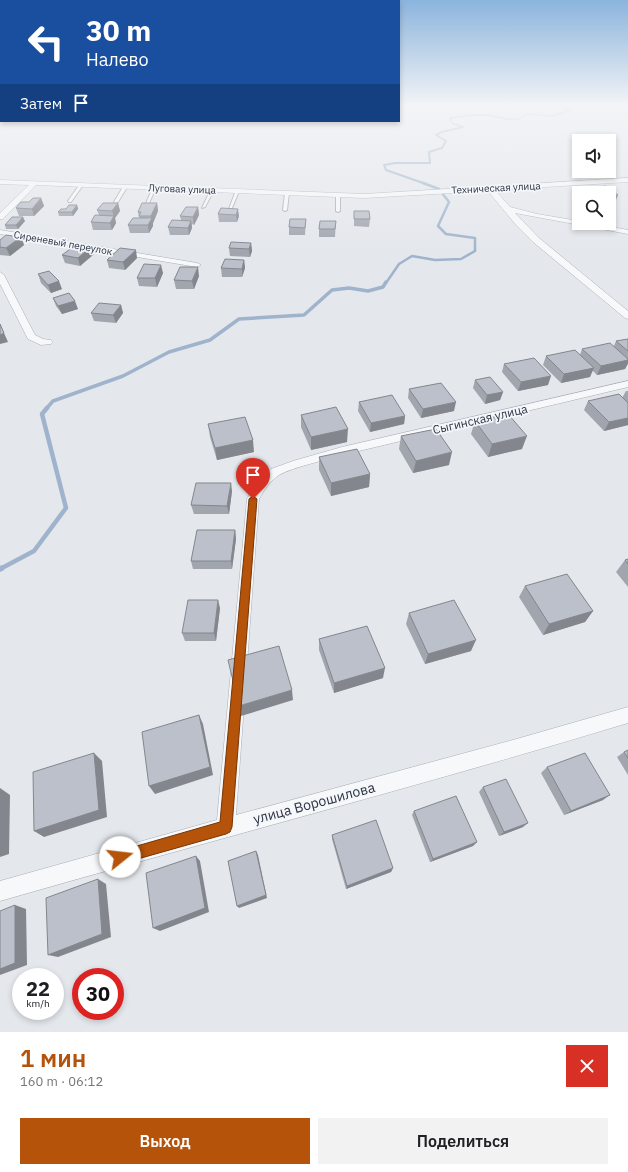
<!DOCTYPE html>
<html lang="ru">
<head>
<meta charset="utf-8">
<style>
	body { margin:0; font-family:"IBM Plex Sans",sans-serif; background:#f2f2f2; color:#202124; height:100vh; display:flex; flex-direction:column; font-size:15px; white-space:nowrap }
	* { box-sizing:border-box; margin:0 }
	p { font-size:13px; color:#757577 }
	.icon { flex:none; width:22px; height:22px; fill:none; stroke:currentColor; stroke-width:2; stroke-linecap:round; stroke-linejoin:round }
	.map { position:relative; height:1032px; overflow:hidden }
	.drawer { display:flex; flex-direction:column; background:#fff; flex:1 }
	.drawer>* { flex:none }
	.banner { position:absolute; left:0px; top:0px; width:400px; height:122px; box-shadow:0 2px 6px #0003; background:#1a4fa0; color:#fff; overflow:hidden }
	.fabs { position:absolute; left:572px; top:134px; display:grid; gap:8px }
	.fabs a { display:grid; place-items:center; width:44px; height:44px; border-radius:0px; background:#fff; box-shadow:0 2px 6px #0003; font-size:20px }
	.speed { position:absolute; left:12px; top:968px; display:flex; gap:8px; font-size:20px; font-weight:700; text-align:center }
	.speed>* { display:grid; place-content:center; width:52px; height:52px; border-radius:50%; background:#fff; box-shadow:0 2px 6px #0003; line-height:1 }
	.speed small { font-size:10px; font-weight:400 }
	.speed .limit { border:6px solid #d22; background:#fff; color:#111 }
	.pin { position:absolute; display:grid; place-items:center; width:34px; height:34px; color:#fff; margin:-41px -17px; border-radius:50% 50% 50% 0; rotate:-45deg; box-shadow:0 0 4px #0007 }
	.pin .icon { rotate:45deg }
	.me { position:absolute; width:44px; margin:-22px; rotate:74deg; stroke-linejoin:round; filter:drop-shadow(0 0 3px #0008) }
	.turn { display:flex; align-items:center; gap:14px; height:84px; padding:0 20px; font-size:18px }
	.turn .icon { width:52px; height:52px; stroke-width:2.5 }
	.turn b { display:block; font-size:28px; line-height:34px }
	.then { display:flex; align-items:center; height:38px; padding:0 20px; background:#0003; gap:8px; font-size:15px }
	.round { display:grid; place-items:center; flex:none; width:42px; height:42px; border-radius:0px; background:#f2f2f2 }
	.headline { display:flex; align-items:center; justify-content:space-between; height:68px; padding:0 20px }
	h1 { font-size:24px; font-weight:600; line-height:30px; color:#b45309 }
	.primary-button { display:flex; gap:8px; margin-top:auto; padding:8px 20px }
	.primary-button a { flex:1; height:46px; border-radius:0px; background:#b45309; color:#fff; font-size:16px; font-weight:600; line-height:46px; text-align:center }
	.primary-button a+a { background:#f2f2f2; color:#202124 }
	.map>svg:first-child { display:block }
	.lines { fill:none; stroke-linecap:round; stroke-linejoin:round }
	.stream-far4 { stroke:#9fb4cc; stroke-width:2 }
	.stream-far3 { stroke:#9fb4cc; stroke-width:2.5 }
	.stream-far2 { stroke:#9fb4cc; stroke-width:3.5 }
	.stream-far1 { stroke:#9fb4cc; stroke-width:4.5 }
	.stream { stroke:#9fb4cc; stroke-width:5.5 }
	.lane-casing { stroke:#a9aeb7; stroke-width:2 }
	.street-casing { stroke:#a9aeb7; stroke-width:1 }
	.lane { fill:#f7f8fa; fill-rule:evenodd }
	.street { fill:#f7f8fa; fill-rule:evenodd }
	.wall { fill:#a1a5ae }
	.shaded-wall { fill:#83868d }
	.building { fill:#bbc0ca; stroke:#83868d }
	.route { fill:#b45309; stroke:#753606 }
	.labels { text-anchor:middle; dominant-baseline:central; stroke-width:3.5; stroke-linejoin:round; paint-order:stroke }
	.far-street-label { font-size:10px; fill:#2b3445; stroke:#f4f6f9 }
	.street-label { font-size:12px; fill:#2b3445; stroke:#f4f6f9 }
	.near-street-label { font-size:14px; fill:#2b3445; stroke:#f4f6f9 }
</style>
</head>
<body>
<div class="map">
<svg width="628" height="1032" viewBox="0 0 628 1032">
	<rect width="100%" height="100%" fill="#e4e7ec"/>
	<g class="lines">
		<path class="stream-far4" d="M426,184L386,170L384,165L395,163H430L429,152L442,148L446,141L436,135L442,132L463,127L452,123L450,118L472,115H488L507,119H518L527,114L553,116L570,110L566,108L544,106"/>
		<path class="stream-far3" d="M386,283L399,264L412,256L435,260L461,259L475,251V238L446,234L438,226L449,202L439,189L423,183"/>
		<path class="stream-far2" d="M46,409L53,401L123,376L169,352L210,340L239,319L304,315L332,290L349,288L368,291L383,287L386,282"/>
		<path class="stream-far1" d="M0,569L34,551L66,508L42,414L47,408"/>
		<path class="stream" d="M0,569L2,568"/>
		<g class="lane-casing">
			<path id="lane" d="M80,184L83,185L71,202H69L68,201Z
				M125,186L127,187L118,202L115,203L114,202L123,187Z
				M153,187L156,188L148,205L145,206Z
				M211,189L214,190L205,207L202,208Z
				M236,190L239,191L232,208L229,209Z
				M287,192L289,193L287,210L285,211L283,210L285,193Z
				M338,194L340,195V211L338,212L336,211V195Z"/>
		</g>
		<g class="street-casing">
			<path id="street" d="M628,178V182L495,190L510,207L537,214L579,221V223H591L628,230V234L515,213L539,238L628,311V319L625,318L533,242L516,225L488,191L364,198L36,185L3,219H0V213L29,185L0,184V180L364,194Z
				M0,230L197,263L201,265L197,267L0,234Z
				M0,272L4,275L35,335L43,339L51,340L53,342L51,344L41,345L28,339L0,284Z
				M628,381V387L342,455C326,460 293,467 279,475C270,481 264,490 259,499L236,815L513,740L628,707V723C420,786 209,841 0,901V881L217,820L247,499L257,482L271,469L293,461L342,447Z"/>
		</g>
		<use href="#lane" class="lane"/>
		<use href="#street" class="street"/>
	</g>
	<path class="wall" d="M586,188L618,195L615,202L609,193H585Z
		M41,198L44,206L34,216H19L16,208L29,202Z
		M118,203L120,211L115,218L116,223L112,230H93L91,222L99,215L97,210Z
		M157,203L158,211L153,223V226L149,233H130L128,225L139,218L138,212Z
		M77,205L78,209L73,216H59L58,212Z
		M198,207L199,215L194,225L192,224V228L189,235H170L168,227L181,220L180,216Z
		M221,208L239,216L237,222H219L218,214Z
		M354,211L370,219L369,227L354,226Z
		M306,219L305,235H289V227Z
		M25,221L18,229H6L5,225Z
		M336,221L335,237H319V229Z
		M21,237L24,245L10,256L0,255V240Z
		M251,243L252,251L250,257L230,256L229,248Z
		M94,254L80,266L65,263L62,255Z
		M137,258L125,270L109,268L107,260Z
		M244,260L245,268L242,277H222L221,268Z
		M163,273L157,287L139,286L137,278Z
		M38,274L62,289L51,293L41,283Z
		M199,276L194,289H176L174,280Z
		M53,298L78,309L62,314L56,306Z
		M121,305L123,313L116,323L94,321L91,313Z
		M628,339V364L625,369L597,375L592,370L590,377L561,383L543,365L546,356L580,355L582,349L614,346L616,341Z
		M504,364L548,385L518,391L502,372Z
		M475,380L503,392L500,400L485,404L473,388Z
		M409,389L454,411L421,418L408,398Z
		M626,391H628V425L604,431L584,410L588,401L622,398Z
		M359,402L405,416L404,424L370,432L358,411Z
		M301,415L347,442L311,450L301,427Z
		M475,421L522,449L488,457L471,434Z
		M208,424L254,452L217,460L210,437Z
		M401,436L449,465L413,473L399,449Z
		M319,457L370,474L369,487L331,496L319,470Z
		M232,491L229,514H194L191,505Z
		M235,530L236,539L232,569H193L191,561Z
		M628,559V587L616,572L625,560Z
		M525,586L593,611L585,622L543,635L519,597Z
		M220,608L216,641H185L182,633Z
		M409,613L471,651L425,664L406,624Z
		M319,639L383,678L334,693L319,650Z
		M628,750V775L617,757L624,752Z
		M547,767L603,800L564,815L541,773Z
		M483,787L523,827L499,836L479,792Z
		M414,811L477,842L473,846L430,862L412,815Z
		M332,835L393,868L391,872L346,889L332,839Z"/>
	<path class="shaded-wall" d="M618,195L615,202L609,203V196Z
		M41,198L44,206L34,216L32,209Z
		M118,203L120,211L115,218L116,223L112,230L110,223L114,216L112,211Z
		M157,203L158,211L153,223V226L149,233L148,225L151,219V216Z
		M77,205L78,209L73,216L72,212Z
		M198,207L199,215L194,225L193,217Z
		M238,209L239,216L237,222L236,215Z
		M23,217L25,221L18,229L16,225Z
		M191,221L192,228L189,235L188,228Z
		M21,237L24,245L10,256L6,248Z
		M251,243L252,251L250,257L249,249Z
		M92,246L94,254L80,266L78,258Z
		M136,250L137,258L125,270L123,262Z
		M244,260L245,268L242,277V269Z
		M161,265L163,273L157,287L155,278Z
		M198,267L199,276L194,289L192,281Z
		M59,281L62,289L51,293L48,285Z
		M75,301L78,309L62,314L58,306Z
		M121,305L123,313L116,323L113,315Z
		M0,324L8,342L0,344Z
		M628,360V363L625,369L597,375L601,366Z
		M594,368L590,377L561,383L564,374Z
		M551,376L548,385L518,391L521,382Z
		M503,392L500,400L485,404L487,395Z
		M456,402L454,411L421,418L423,409Z
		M405,416L404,424L370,432L371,423Z
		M628,418V425L604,431L609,422Z
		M348,429L347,442L311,450V437Z
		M527,436L522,449L488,457L492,444Z
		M253,440L254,452L217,460L215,448Z
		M452,452L449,465L413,473L416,461Z
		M370,474L369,487L331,496V483Z
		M231,483L232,491L229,514L227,506Z
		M235,530L236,539L232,569L231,561Z
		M218,600L220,608L216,641L214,633Z
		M593,611L585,622L543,635L549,624Z
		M476,640L471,651L425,664L428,654Z
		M385,668L383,678L334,693V683Z
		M292,690L293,700L241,716L239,706Z
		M199,715L203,724L213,775L155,794L149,786Z
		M94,753L102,761L107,817L44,837L34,831Z
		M0,788L10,795L9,854L0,857Z
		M610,795L603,800L564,815L571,811Z
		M528,823L523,827L499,836L504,832Z
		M477,842L473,846L430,862L433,859Z
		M256,851L258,855L267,898L239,908L237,906Z
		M196,856L200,861L209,912L160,931L153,928Z
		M393,868L391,872L346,889L347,886Z
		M98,879L106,884L111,937L58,957L48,955Z
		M15,905L26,909L27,965L0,975V969Z"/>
	<path class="building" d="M606,186L618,195L609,196V193H592L586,188Z
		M33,198H41L32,209L16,208L21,202H29Z
		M103,203H118L112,211L97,210Z
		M142,203H157L151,216H139L141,212H138Z
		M69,205H77L72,212H58L61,209H66Z
		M186,207H198L193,217L180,216Z
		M221,208L238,209L236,215L218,214Z
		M354,211H369L370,219H354Z
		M95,215L114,216L110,223L91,222Z
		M12,217H23L16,225H5Z
		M133,218H152L148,225H128Z
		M290,219H306L305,228L289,227Z
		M172,220L191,221L188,228L168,227Z
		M320,221H336L335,229H319Z
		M6,235L21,237L6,248L0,247V240Z
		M231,242L251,243L249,249L229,248Z
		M77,244L92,246L78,258L62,255Z
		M120,248L136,250L123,262L107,260Z
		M225,259L244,260L242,269L221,268Z
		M144,264L161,265L155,278H137Z
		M180,267H198L192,281L174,280Z
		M49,271L59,281L48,285L38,274Z
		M69,293L75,301L58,306L53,298Z
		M99,303L121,305L113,315L91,313Z
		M0,324L4,333L0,335Z
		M628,339V351L616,341Z
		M610,343L628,359V360L601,366L582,349Z
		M575,350L594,368L564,374L546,356Z
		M534,358L551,376L521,382L504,364Z
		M490,377L503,392L487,395L475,380Z
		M441,383L456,402L423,409L409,389Z
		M619,394L628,403V418L609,422L588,401Z
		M392,395L405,416L371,423L359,402Z
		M336,407L348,429L311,437L301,415Z
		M508,414L527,436L492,444L475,421Z
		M245,417L253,440L215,448L208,424Z
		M436,429L452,452L416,461L401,436Z
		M357,449L370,474L331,483L319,457Z
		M196,483H231L227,506L191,505Z
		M197,530H235L231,561H191Z
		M628,559V564L625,560Z
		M567,574L593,611L549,624L525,586Z
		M188,600H218L214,633H182Z
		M454,600L476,640L428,654L409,613Z
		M367,626L385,668L334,683L319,639Z
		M279,646L292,690L239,706L228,660Z
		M199,715L210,767L149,786L142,732Z
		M628,750V758L624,752Z
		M94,753L99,810L34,831L33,772Z
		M585,753L610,795L571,811L547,767Z
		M506,779L528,823L504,832L483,787Z
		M456,796L477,842L433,859L414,811Z
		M376,820L393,868L347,886L332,835Z
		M256,851L266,895L237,906L228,861Z
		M196,856L205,908L153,928L146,873Z
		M98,879L102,934L48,955L46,898Z
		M15,905V963L0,969V911Z"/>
	<linearGradient id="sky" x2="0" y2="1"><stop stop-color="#8bb4dd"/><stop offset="0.42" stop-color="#f3f4f6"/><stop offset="1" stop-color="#f3f4f6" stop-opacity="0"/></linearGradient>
	<rect width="628" height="251" fill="url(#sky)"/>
	<path class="route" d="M253,496L257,499L232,827L230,832L226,834L120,864L116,862L114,857L116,852L220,822L249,499Z"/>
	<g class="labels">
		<g class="far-street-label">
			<text transform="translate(496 188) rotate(-3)">Техническая улица</text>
			<text transform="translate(182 189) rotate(2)">Луговая улица</text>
			<text transform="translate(63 243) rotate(10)">Сиреневый переулок</text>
		</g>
		<g class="street-label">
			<text transform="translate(480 419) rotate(-13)">Сыгинская улица</text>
		</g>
		<g class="near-street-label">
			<text transform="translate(314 803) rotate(-15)">улица Ворошилова</text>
		</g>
	</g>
</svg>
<div class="fabs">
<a><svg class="icon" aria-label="sound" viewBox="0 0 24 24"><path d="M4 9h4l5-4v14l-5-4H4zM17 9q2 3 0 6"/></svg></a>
<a><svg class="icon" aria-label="search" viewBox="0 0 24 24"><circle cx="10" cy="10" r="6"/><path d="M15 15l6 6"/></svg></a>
</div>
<div class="speed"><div>22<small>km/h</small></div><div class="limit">30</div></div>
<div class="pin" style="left:253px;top:499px;background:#d93025"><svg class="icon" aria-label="arrive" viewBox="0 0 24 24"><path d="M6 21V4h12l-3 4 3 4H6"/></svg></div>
<svg class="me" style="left:120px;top:857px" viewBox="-20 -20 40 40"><circle r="19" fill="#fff"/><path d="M0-13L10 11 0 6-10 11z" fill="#b45309"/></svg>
<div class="banner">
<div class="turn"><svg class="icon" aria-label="left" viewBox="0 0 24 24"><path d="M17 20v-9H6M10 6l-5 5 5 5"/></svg><div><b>30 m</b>Налево</div></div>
<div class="then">Затем<svg class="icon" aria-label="arrive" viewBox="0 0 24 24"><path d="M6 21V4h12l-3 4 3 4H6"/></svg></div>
</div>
</div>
<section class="drawer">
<div class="headline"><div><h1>1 мин</h1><p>160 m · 06:12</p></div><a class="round" style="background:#d93025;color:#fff"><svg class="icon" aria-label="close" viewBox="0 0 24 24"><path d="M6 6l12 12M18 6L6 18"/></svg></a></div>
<div class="primary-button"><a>Выход</a><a>Поделиться</a></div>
</section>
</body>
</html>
